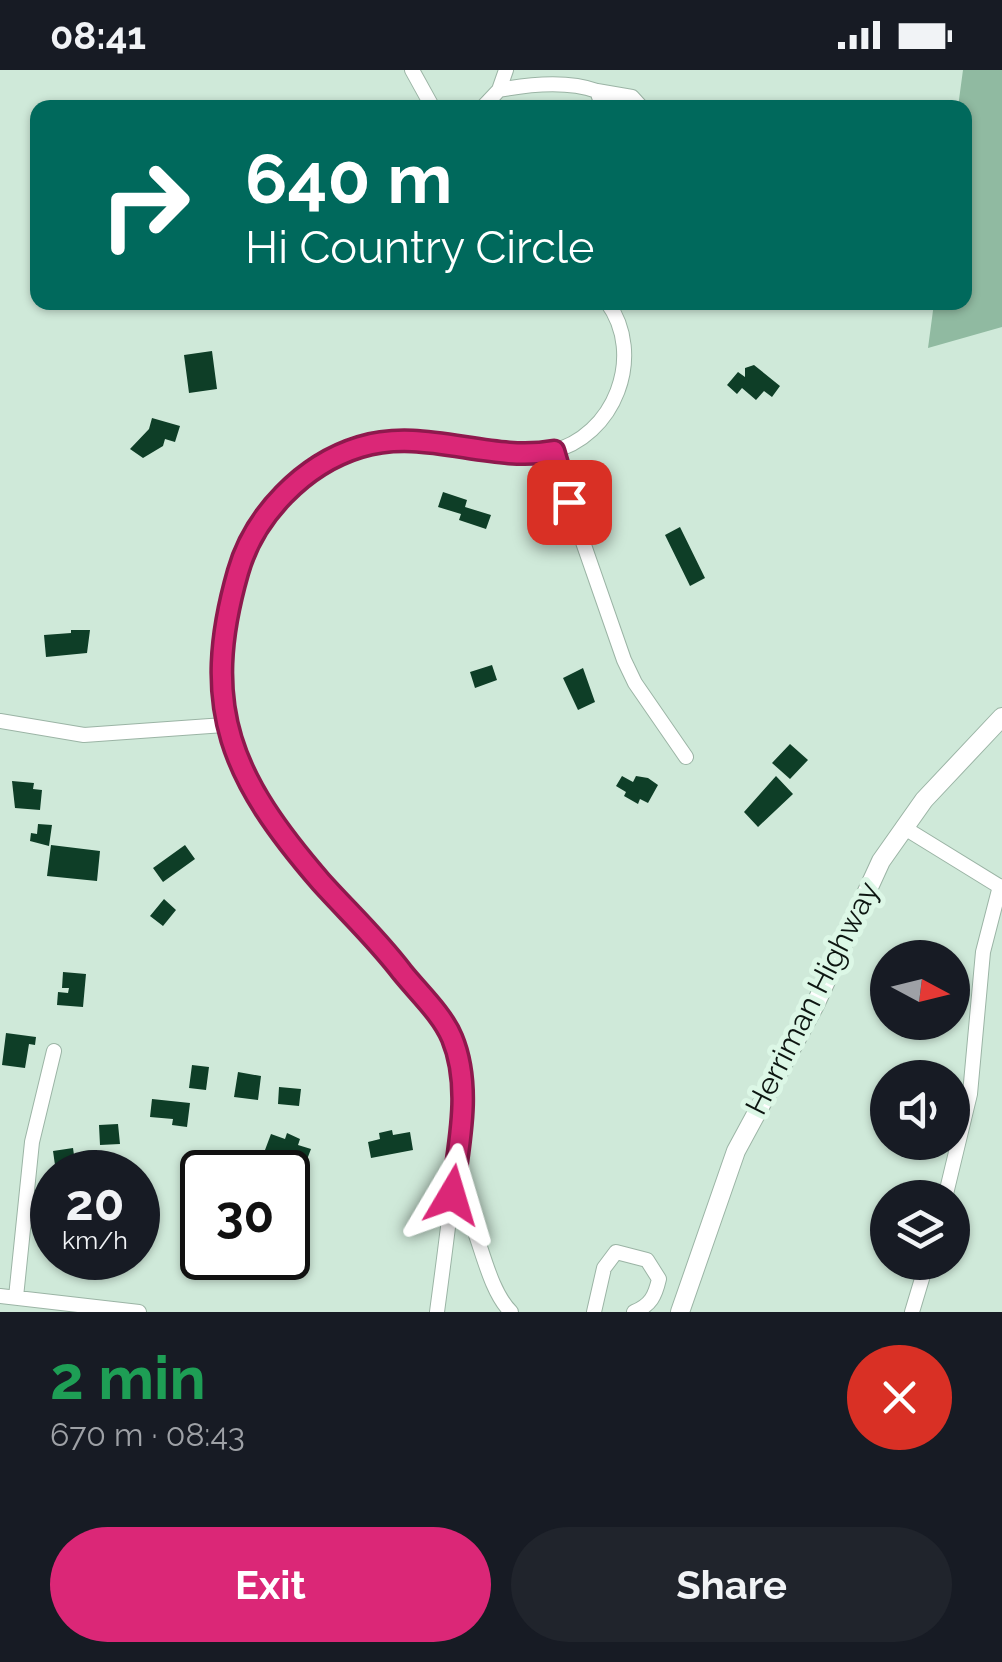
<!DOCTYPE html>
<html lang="en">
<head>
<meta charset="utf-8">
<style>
	body { margin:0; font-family:Raleway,sans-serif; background:#20242c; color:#f1f3f6; height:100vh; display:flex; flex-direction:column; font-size:38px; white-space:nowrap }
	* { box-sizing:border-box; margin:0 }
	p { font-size:32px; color:#9ea1a6 }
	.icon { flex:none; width:55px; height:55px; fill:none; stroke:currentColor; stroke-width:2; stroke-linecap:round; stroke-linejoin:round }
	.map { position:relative; height:1242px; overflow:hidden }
	.side { display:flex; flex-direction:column; background:#171b24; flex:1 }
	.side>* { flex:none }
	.hud { position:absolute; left:30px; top:30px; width:942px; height:210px; border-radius:20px; box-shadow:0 2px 8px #0004; background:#00695c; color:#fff; overflow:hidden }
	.needle { width:65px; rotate:97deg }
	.buttons { position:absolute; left:870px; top:870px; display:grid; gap:20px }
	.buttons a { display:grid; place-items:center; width:100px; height:100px; border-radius:50%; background:#171b24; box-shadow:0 2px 8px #0004; font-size:50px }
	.speed { position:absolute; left:30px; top:1080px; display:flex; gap:20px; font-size:50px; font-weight:700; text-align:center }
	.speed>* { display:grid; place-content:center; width:130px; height:130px; border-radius:50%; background:#171b24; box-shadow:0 2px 8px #0004; line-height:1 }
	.speed small { font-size:25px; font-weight:400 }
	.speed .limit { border:5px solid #111; border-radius:15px; background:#fff; color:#111 }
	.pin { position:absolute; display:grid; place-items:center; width:85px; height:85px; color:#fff; margin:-42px; border-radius:20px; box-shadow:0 5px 15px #0006 }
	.me { position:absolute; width:110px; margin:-55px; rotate:7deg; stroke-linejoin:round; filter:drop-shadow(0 0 8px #0008) }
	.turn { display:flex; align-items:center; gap:35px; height:210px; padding:0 50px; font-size:45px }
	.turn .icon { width:130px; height:130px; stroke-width:2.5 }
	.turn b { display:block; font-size:70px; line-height:85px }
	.round { display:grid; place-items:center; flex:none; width:105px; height:105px; border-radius:52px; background:#20242c }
	.head { display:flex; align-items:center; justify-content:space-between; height:170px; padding:0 50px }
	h1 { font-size:60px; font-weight:700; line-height:75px; color:#1e9e55 }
	.button { display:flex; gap:20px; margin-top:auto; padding:20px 50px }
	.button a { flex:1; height:115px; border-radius:60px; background:#db2777; color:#fff; font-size:40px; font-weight:700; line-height:115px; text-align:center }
	.button a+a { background:#20242c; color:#f1f3f6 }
	.status { display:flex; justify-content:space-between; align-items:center; height:70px; padding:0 50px; background:#171b24; direction:ltr }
	.status svg { height:28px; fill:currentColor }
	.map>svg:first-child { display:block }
	.green { fill:#90baa1 }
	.building { fill:#0e3e27 }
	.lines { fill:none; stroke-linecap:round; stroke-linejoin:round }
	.minor-casing { stroke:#9bb4a5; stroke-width:16 }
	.major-casing { stroke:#9bb4a5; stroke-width:20 }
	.minor { stroke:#fff; stroke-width:14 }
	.major { stroke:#fff; stroke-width:18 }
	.route-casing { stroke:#8e194d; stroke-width:25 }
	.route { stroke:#db2777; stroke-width:18 }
	.labels { text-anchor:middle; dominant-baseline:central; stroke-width:10; stroke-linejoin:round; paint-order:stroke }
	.street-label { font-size:30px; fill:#0c1510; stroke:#dcf7e6 }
</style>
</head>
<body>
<div class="status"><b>08:41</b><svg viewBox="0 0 49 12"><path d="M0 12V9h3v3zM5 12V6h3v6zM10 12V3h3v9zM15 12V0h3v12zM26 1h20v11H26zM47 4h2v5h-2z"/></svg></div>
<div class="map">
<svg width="1002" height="1242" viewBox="0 0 1002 1242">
	<rect width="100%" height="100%" fill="#cfe9d9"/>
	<path class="green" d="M963,0H1002V257L928,278L934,233L965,232V38L958,37Z"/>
	<path class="building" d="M212,281L217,319L189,323L184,285Z
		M754,295L780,316L772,327L764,321L756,330L742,318L737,324L727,315L738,302L745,307V298Z
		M152,348L180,356L175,372L165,369L163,376L143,388L130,379L149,359Z
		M443,422L467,430L465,437L491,445L486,459L459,450L461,444L438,437Z
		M680,457L705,508L690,516L665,465Z
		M71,560H90L87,583L46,587L44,565L71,563Z
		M492,595L497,610L475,618L470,602Z
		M583,598L595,632L578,640L563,608Z
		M790,674L808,690L790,709L772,693Z
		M622,706L633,712L636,706L648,708L658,715L648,733L640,729L638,734L624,726L626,722L616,716Z
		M776,706L793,724L758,757L744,742Z
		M12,711L34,713L33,719L42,720L40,740L15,738Z
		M38,754L52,755L49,776L30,771L31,763L37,764Z
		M51,775L100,781L97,811L47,806Z
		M185,775L195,789L163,812L153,798Z
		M164,829L176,840L163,856L150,846Z
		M63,902L86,904L83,937L57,935L58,922L68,923L69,918H62Z
		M6,963L36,967L35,975L29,974L25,998L2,995Z
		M192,995L209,997L206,1020L189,1018Z
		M238,1002L261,1006L258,1030L234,1027Z
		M279,1017L301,1019L299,1036L278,1034Z
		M152,1029L190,1033L187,1057L172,1055L173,1049L150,1047Z
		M118,1054L120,1074L100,1075L99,1055Z
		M392,1060L393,1065L410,1062L413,1080L371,1088L368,1072L380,1069L379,1063Z
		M287,1063L300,1069L298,1075L311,1079L303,1100L262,1088L271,1064L285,1069Z
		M73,1078L76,1099L56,1102L53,1081Z
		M97,1080V1086H103L104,1102H84L83,1081Z"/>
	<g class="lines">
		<g class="minor-casing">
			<path id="minor" d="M412,0L433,38
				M499,20C530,14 567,10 597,21L603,38
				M597,21L632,27L642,38
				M482,38L499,20L506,0
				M554,381L561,409L624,590L635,613L686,687
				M0,651L84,665L224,655
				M903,757L1002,818
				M452,1125C478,1137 481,1212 511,1242
				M945,1128L970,1024L983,882L1000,816
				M0,1226L139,1242
				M16,1227L32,1072L54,981
				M437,1242C445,1182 453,1122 459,1062C461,1040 466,1015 461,994C452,959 427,933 405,905C344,827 250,757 225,656C219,632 223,605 225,581C227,551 230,520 241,492C270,416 348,360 430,371C470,376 509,391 550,382C615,367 646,285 607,232
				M594,1242L604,1198L616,1182L647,1190L659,1209C655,1226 651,1235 634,1242
				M912,1242L927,1192"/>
		</g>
		<g class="major-casing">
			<path id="major" d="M680,1242L736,1081L815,935L881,791L924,730L1002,647"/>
		</g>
		<use href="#minor" class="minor"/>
		<use href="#major" class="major"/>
	</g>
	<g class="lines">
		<g class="route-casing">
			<path id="route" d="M452,1125C459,1074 472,1016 452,968C442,944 418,922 402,902C377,869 348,842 321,812C232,709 199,638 238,502C254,445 304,394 360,377C425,357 489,393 554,381L569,432"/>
		</g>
		<use href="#route" class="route"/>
	</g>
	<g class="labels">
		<g class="street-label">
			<text transform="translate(812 928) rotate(-63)">Herriman Highway</text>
		</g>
	</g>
</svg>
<div class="buttons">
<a><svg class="needle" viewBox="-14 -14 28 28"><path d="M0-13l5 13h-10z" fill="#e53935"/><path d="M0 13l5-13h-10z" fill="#9ea1a6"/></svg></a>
<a><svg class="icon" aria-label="sound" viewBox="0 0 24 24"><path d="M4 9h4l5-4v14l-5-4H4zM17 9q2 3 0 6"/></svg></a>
<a><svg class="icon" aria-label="layers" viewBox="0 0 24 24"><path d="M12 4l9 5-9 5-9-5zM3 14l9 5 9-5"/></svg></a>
</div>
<div class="speed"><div>20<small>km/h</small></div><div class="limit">30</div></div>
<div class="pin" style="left:569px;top:432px;background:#d93025"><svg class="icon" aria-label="arrive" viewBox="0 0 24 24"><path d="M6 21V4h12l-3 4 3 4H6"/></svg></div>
<svg class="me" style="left:452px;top:1125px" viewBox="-20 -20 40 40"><path d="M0-17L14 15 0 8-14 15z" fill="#db2777" stroke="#fff" stroke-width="4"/></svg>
<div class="hud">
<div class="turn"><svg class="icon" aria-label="right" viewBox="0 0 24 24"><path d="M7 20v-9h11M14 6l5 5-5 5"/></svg><div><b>640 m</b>Hi Country Circle</div></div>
</div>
</div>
<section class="side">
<div class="head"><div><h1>2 min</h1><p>670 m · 08:43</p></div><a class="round" style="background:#d93025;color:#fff"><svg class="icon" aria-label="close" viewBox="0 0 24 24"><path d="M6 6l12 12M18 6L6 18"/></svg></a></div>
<div class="button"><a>Exit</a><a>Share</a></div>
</section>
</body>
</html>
